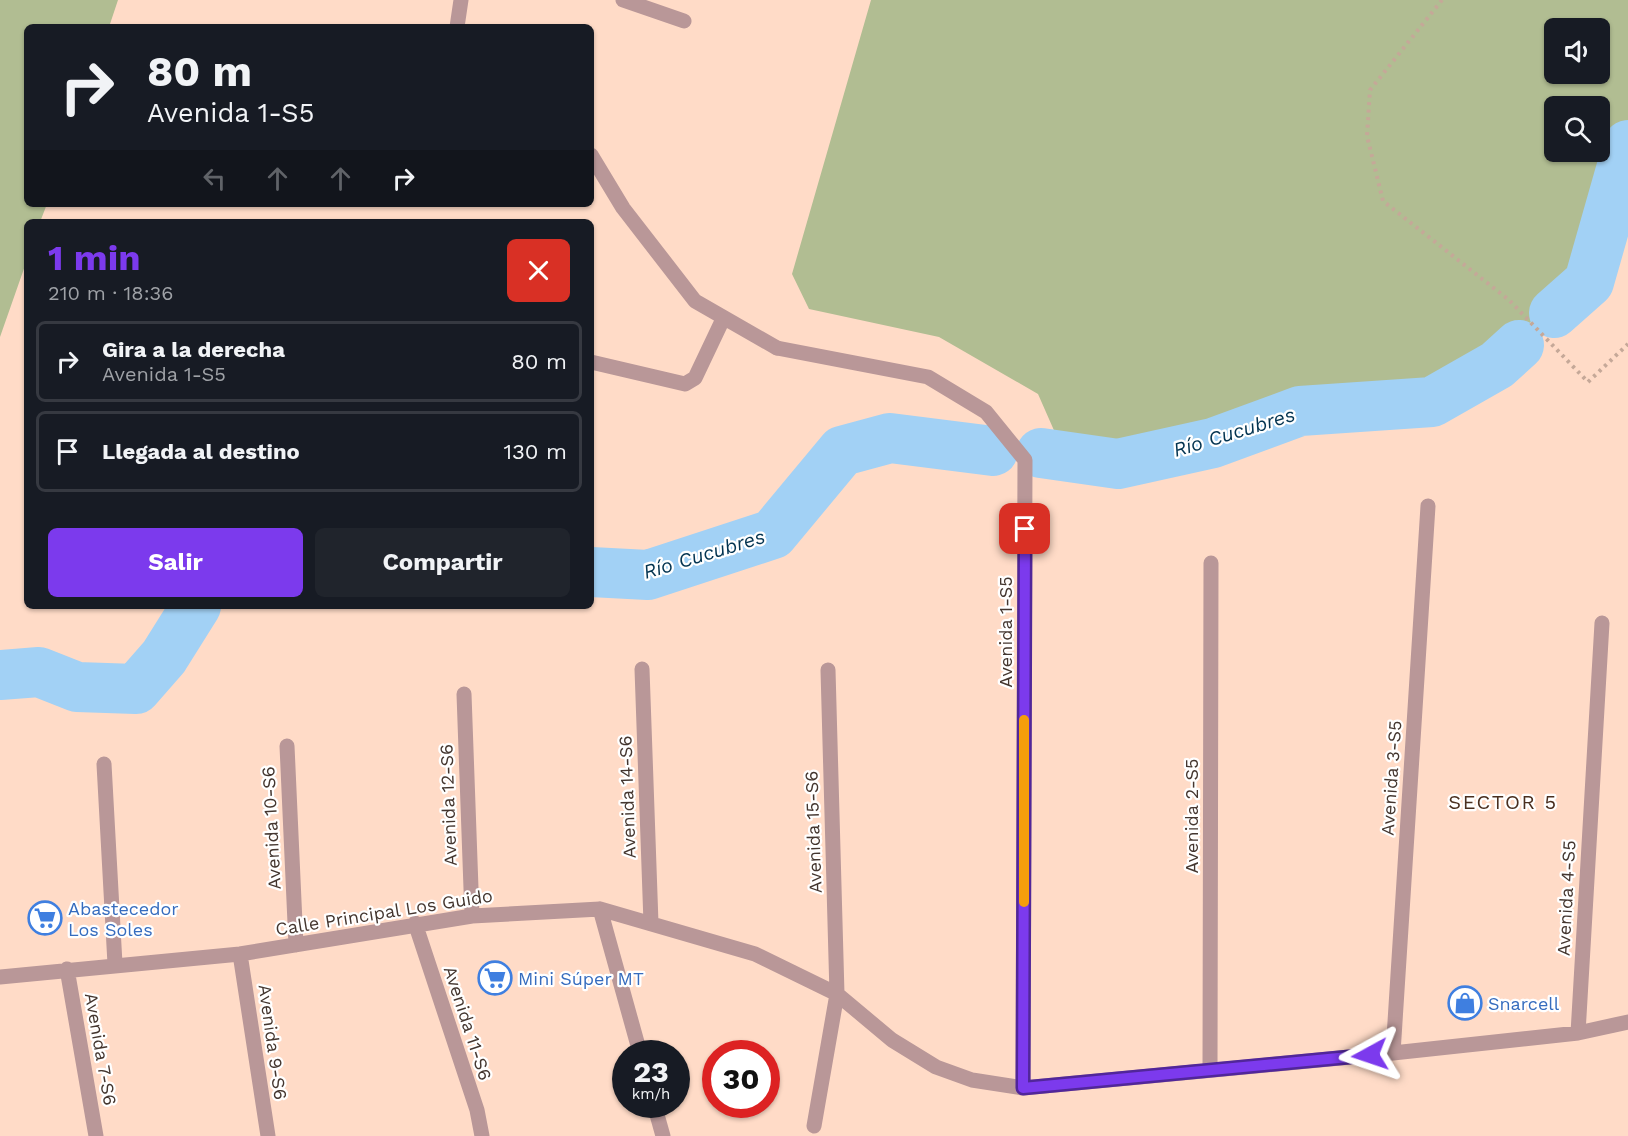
<!DOCTYPE html>
<html lang="es">
<head>
<meta charset="utf-8">
<style>
	body { margin:0; font-family:"Work Sans",sans-serif; background:#20242c; color:#f1f3f6; height:100vh; display:flex; flex-direction:column; font-size:22px; white-space:nowrap }
	* { box-sizing:border-box; margin:0 }
	p { font-size:20px; color:#9ea1a6 }
	.icon { flex:none; width:33px; height:33px; fill:none; stroke:currentColor; stroke-width:2; stroke-linecap:round; stroke-linejoin:round }
	.map { position:relative; flex:1; overflow:hidden }
	.drawer { position:absolute; left:24px; top:219px; width:570px; height:390px; display:flex; flex-direction:column; background:#171b24; border-radius:9px; box-shadow:0 2px 4px #0004 }
	.drawer>* { flex:none }
	.guide { position:absolute; left:24px; top:24px; width:570px; height:183px; border-radius:9px; box-shadow:0 2px 4px #0004; background:#171b24; color:#f1f3f6; overflow:hidden }
	.buttons { position:absolute; left:1544px; top:18px; display:grid; gap:12px }
	.buttons a { display:grid; place-items:center; width:66px; height:66px; border-radius:9px; background:#171b24; box-shadow:0 2px 4px #0004; font-size:30px }
	.speed { position:absolute; left:612px; top:1040px; display:flex; gap:12px; font-size:30px; font-weight:700; text-align:center }
	.speed>* { display:grid; place-content:center; width:78px; height:78px; border-radius:50%; background:#171b24; box-shadow:0 2px 4px #0004; line-height:1 }
	.speed small { font-size:15px; font-weight:400 }
	.speed .limit { border:9px solid #d22; background:#fff; color:#111 }
	.pin { position:absolute; display:grid; place-items:center; width:51px; height:51px; color:#fff; margin:-26px; border-radius:12px; box-shadow:0 3px 9px #0006 }
	.me { position:absolute; width:66px; margin:-33px; rotate:265deg; stroke-linejoin:round; filter:drop-shadow(0 0 4px #0008) }
	.turn { display:flex; align-items:center; gap:21px; height:126px; padding:0 24px; font-size:27px }
	.turn .icon { width:78px; height:78px; stroke-width:2.5 }
	.turn b { display:block; font-size:42px; line-height:51px }
	.lanes { display:flex; align-items:center; height:57px; padding:0 24px; background:#0003; justify-content:center; gap:30px; direction:ltr }
	.lanes .off { opacity:.35 }
	.round { display:grid; place-items:center; flex:none; width:63px; height:63px; border-radius:9px; background:#20242c }
	.head { display:flex; align-items:center; justify-content:space-between; height:102px; padding:0 24px }
	h1 { font-size:36px; font-weight:700; line-height:45px; color:#7c3aed }
	.primary-button { display:flex; gap:12px; margin-top:auto; padding:12px 24px }
	.primary-button a { flex:1; height:69px; border-radius:9px; background:#7c3aed; color:#fff; font-size:24px; font-weight:700; line-height:69px; text-align:center }
	.primary-button a+a { background:#20242c; color:#f1f3f6 }
	ul { padding:0; list-style:none }
	li { display:flex; align-items:center; gap:18px; height:81px; margin:0 12px 9px; padding:0 12px; border:3px solid #363941; border-radius:9px }
	li div { flex:1 }
	li b { display:block; font-size:22px }
	li em { font-style:normal }
	.map>svg:first-child { display:block }
	.green { fill:#b1bd92; fill-rule:evenodd }
	.lines { fill:none; stroke-linecap:round; stroke-linejoin:round }
	.river { stroke:#a2d1f5; stroke-width:50 }
	.path { stroke:#c5a898; stroke-width:4; stroke-dasharray:3 4.5; stroke-linecap:butt }
	.lane { stroke:#b99798; stroke-width:15 }
	.street { stroke:#b99798; stroke-width:15 }
	.route-casing { stroke:#51269a; stroke-width:15 }
	.route { stroke:#7c3aed; stroke-width:10 }
	.slow { stroke:#f59e0b; stroke-width:10 }
	.labels { text-anchor:middle; dominant-baseline:central; stroke-width:4.5; stroke-linejoin:round; paint-order:stroke }
	.street-label { font-size:18px; fill:#44362f; stroke:#fff }
	.shop-label { font-size:18px; fill:#366cbe; stroke:#fff; text-anchor:start }
	.water-label { font-size:20px; font-style:italic; fill:#033451; stroke:#fff }
	.neighbourhood-label { font-size:20px; letter-spacing:1.5px; fill:#4a2f1f; stroke:#fff }
</style>
</head>
<body>
<div class="map">
<svg width="1628" height="1136" viewBox="0 0 1628 1136">
	<rect width="100%" height="100%" fill="#ffdbc7"/>
	<path class="green" d="M0,0H118L109,27H27V204H47L40,222H27V260L0,337Z
		M871,0H1628V217L1583,274L1491,359L1435,383L1302,392L1215,424L1126,442L1060,444L1038,394L939,337L809,309L792,274ZM1554,28H1599V74H1554ZM1554,106H1599V152H1554Z"/>
	<g class="lines">
		<path class="river" d="M1554,313L1589,282L1628,145
			M1041,453L1118,464L1213,443L1300,411L1432,402L1497,365L1519,345
			M591,572L648,575L773,534L842,451L890,438L993,451
			M0,675L39,672L77,687L136,689L164,657L196,606"/>
		<path class="path" d="M1442,0L1370,90L1367,136L1383,201L1509,300L1588,382L1628,344"/>
		<path class="lane" d="M623,0L684,21
			M457,27L461,0
			M591,155L623,208L695,301L777,348
			M591,362L685,384L695,378L723,319"/>
		<path class="street" d="M777,348L928,377L986,412L1025,460L1023,1088
			M642,669L651,923
			M464,694L472,916
			M287,746L296,945
			M104,764L115,964
			M600,909L640,1053
			M415,923L477,1110L482,1136
			M240,954L268,1136
			M67,969L96,1136
			M0,977L240,954L472,916L600,909L755,954L837,994L892,1040L936,1067L972,1080L1023,1088L1393,1053L1578,1033L1628,1022
			M1578,1033L1602,623
			M1393,1053L1428,506
			M1210,1069L1211,563
			M654,1104L663,1136
			M814,1126L837,994L828,670"/>
	</g>
	<g class="lines">
		<g class="route-casing">
			<path id="route" d="M1025,529L1023,1088L1370,1055"/>
		</g>
		<use href="#route" class="route"/>
		<path class="slow" d="M1024,902V720"/>
	</g>
	<defs>
		<g id="supermarket-ring" transform="scale(1.725)"><circle r="9.5" fill="#fff" stroke="#3f7fe0" stroke-width="1.5"/><path d="M-6-5.5h2.5l.6 2H6L4.5 2H-2.5L-4.4-4H-6ZM-1.5 3.2a1.3 1.3 0 1 0 .1 0ZM3 3.2a1.3 1.3 0 1 0 .1 0Z" fill="#3f7fe0"/></g>
		<g id="shop-ring" transform="scale(1.725)"><circle r="9.5" fill="#fff" stroke="#3f7fe0" stroke-width="1.5"/><path d="M-5-2.5h2.3a2.7 3.5 0 0 1 5.4 0H5L5.5 6h-11ZM-1.5-2.5h3a1.5 2.3 0 0 0-3 0Z" fill="#3f7fe0"/></g>
	</defs>
	<g fill-rule="evenodd">
		<use href="#supermarket-ring" x="45" y="918"/>
		<use href="#supermarket-ring" x="495" y="978"/>
		<use href="#shop-ring" x="1465" y="1003"/>
	</g>
	<g class="labels">
		<g class="street-label">
			<text transform="translate(1005 632) rotate(-90)">Avenida 1-S5</text>
			<text transform="translate(1391 778) rotate(-86)">Avenida 3-S5</text>
			<text transform="translate(627 797) rotate(-92)">Avenida 14-S6</text>
			<text transform="translate(448 805) rotate(-92)">Avenida 12-S6</text>
			<text transform="translate(1191 816) rotate(-90)">Avenida 2-S5</text>
			<text transform="translate(271 828) rotate(-93)">Avenida 10-S6</text>
			<text transform="translate(813 832) rotate(-92)">Avenida 15-S6</text>
			<text transform="translate(1566 898) rotate(-87)">Avenida 4-S5</text>
			<text transform="translate(384 912) rotate(-9)">Calle Principal Los Guido</text>
			<text transform="translate(468 1023) rotate(72)">Avenida 11-S6</text>
			<text transform="translate(273 1042) rotate(82)">Avenida 9-S6</text>
			<text transform="translate(101 1049) rotate(80)">Avenida 7-S6</text>
		</g>
		<g class="shop-label">
			<text x="68" y="908">Abastecedor<tspan x="68" dy="21">Los Soles</tspan></text>
			<text x="518" y="978">Mini Súper MT</text>
			<text x="1488" y="1003">Snarcell</text>
		</g>
		<g class="water-label">
			<text transform="translate(1234 432) rotate(-17)">Río Cucubres</text>
			<text transform="translate(704 554) rotate(-17)">Río Cucubres</text>
		</g>
		<g class="neighbourhood-label">
			<text x="1503" y="802">SECTOR 5</text>
		</g>
	</g>
</svg>
<div class="buttons">
<a><svg class="icon" aria-label="sound" viewBox="0 0 24 24"><path d="M4 9h4l5-4v14l-5-4H4zM17 9q2 3 0 6"/></svg></a>
<a><svg class="icon" aria-label="search" viewBox="0 0 24 24"><circle cx="10" cy="10" r="6"/><path d="M15 15l6 6"/></svg></a>
</div>
<div class="speed"><div>23<small>km/h</small></div><div class="limit">30</div></div>
<div class="pin" style="left:1025px;top:529px;background:#d93025"><svg class="icon" aria-label="arrive" viewBox="0 0 24 24"><path d="M6 21V4h12l-3 4 3 4H6"/></svg></div>
<svg class="me" style="left:1370px;top:1055px" viewBox="-20 -20 40 40"><path d="M0-17L14 15 0 8-14 15z" fill="#7c3aed" stroke="#fff" stroke-width="4"/></svg>
<div class="guide">
<div class="turn"><svg class="icon" aria-label="right" viewBox="0 0 24 24"><path d="M7 20v-9h11M14 6l5 5-5 5"/></svg><div><b>80 m</b>Avenida 1-S5</div></div>
<div class="lanes"><svg class="icon off" aria-label="left" viewBox="0 0 24 24"><path d="M17 20v-9H6M10 6l-5 5 5 5"/></svg><svg class="icon off" aria-label="ahead" viewBox="0 0 24 24"><path d="M12 20V5M6 11l6-6 6 6"/></svg><svg class="icon off" aria-label="ahead" viewBox="0 0 24 24"><path d="M12 20V5M6 11l6-6 6 6"/></svg><svg class="icon" aria-label="right" viewBox="0 0 24 24"><path d="M7 20v-9h11M14 6l5 5-5 5"/></svg></div>
</div>
<section class="drawer">
<div class="head"><div><h1>1 min</h1><p>210 m · 18:36</p></div><a class="round" style="background:#d93025;color:#fff"><svg class="icon" aria-label="close" viewBox="0 0 24 24"><path d="M6 6l12 12M18 6L6 18"/></svg></a></div>
<ul>
<li><svg class="icon" aria-label="right" viewBox="0 0 24 24"><path d="M7 20v-9h11M14 6l5 5-5 5"/></svg><div><b>Gira a la derecha</b><p>Avenida 1-S5</p></div><em>80 m</em></li>
<li><svg class="icon" aria-label="arrive" viewBox="0 0 24 24"><path d="M6 21V4h12l-3 4 3 4H6"/></svg><div><b>Llegada al destino</b></div><em>130 m</em></li>
</ul>
<div class="primary-button"><a>Salir</a><a>Compartir</a></div>
</section>
</div>
</body>
</html>
